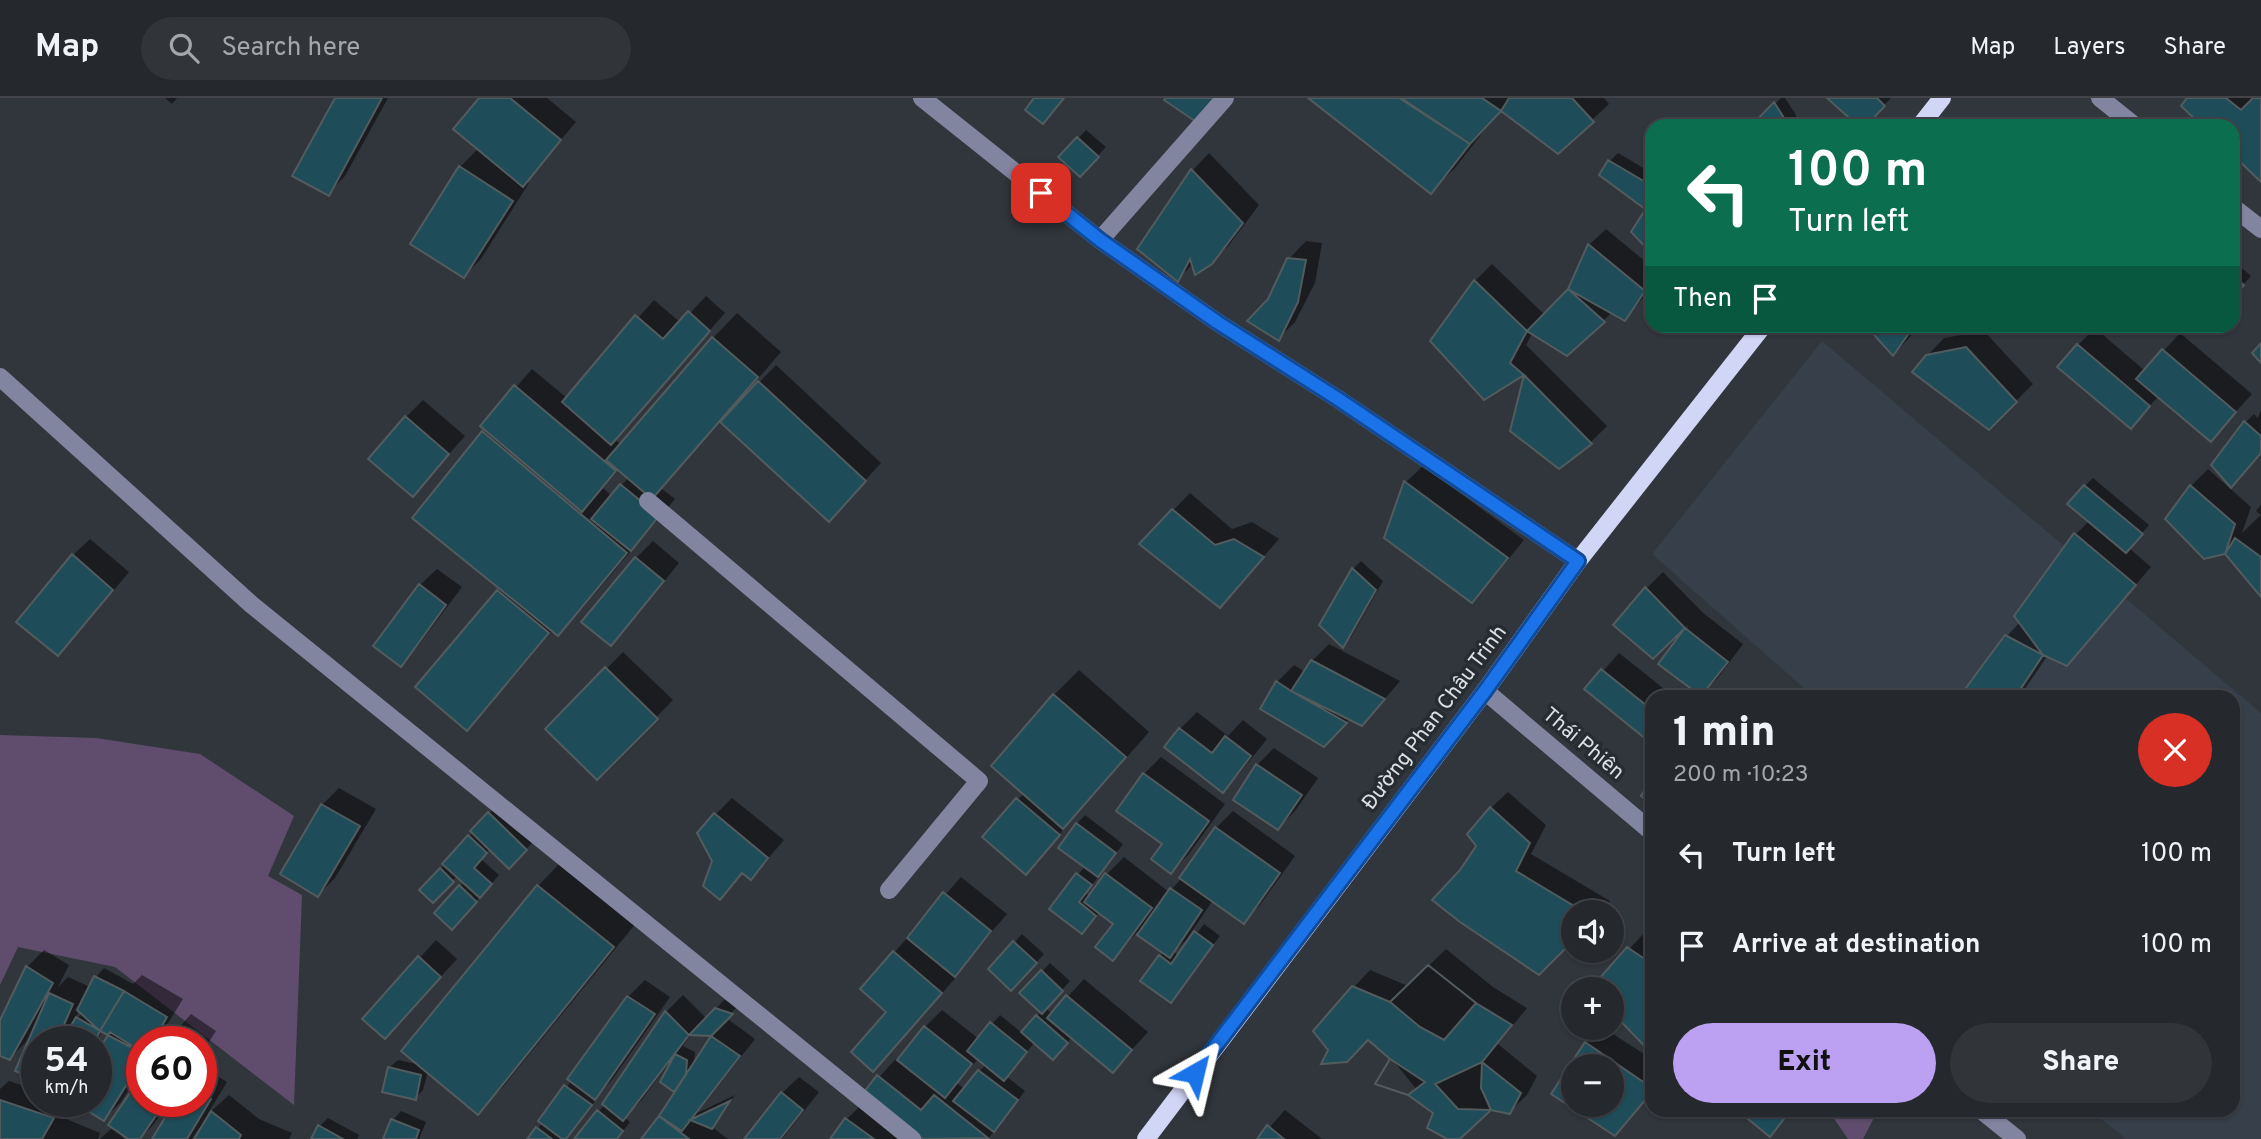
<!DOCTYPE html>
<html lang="en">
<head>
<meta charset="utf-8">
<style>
	body { margin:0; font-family:Overpass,sans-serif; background:#313439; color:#f1f3f6; height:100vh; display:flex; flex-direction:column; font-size:26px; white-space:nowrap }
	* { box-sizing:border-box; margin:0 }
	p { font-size:23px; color:#a3a6aa }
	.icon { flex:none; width:38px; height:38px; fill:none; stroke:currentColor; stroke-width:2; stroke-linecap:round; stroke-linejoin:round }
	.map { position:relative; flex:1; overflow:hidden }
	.drawer { position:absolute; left:1645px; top:592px; width:595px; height:427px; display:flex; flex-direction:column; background:#25282d; border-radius:21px; box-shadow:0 2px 5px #0004,0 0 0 2px #424449 }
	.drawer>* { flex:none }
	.top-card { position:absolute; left:1645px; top:21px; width:595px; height:214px; border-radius:21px; box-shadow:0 2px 5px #0004,0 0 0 2px #424449; background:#0b6e4f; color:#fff; overflow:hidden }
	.buttons { position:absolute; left:1561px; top:802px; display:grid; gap:14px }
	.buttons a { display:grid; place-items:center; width:63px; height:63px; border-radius:50%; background:#25282d; box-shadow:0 2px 5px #0004,0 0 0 2px #424449; font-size:35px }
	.speed { position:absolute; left:21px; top:928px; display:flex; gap:14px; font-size:35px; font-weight:700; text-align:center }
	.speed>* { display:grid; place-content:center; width:91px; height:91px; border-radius:50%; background:#25282d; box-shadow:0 2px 5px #0004,0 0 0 2px #424449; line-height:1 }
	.speed small { font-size:18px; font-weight:400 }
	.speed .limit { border:10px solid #d22; background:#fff; color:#111 }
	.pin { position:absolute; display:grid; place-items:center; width:60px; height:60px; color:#fff; margin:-30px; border-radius:14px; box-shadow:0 4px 10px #0006 }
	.me { position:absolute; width:77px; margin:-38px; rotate:37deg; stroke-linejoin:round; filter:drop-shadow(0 0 5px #0008) }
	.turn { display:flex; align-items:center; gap:24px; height:147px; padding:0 28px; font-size:32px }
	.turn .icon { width:91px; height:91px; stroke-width:2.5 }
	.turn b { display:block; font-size:49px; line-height:60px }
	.then { display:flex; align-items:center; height:66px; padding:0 28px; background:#0003; gap:14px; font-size:26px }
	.round { display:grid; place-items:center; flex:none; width:74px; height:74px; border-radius:37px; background:#313439 }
	.overview { display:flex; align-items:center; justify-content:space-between; height:119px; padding:0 28px }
	h1 { font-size:42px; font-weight:800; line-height:52px }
	.button { display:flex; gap:14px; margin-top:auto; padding:14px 28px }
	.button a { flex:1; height:80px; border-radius:42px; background:#bca0f2; color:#111; font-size:28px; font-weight:800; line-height:80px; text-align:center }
	.button a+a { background:#313439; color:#f1f3f6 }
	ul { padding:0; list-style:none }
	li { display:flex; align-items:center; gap:21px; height:91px; padding:0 28px }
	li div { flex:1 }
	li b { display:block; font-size:26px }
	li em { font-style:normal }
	header { display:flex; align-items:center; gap:42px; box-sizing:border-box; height:98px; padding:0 35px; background:#25282d; border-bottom:2px solid #424449 }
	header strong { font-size:33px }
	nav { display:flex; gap:38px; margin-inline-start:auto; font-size:24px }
	.search { width:490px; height:63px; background:#313439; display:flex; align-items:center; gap:18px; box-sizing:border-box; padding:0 24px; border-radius:38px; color:#a3a6aa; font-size:26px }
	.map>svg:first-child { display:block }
	.built { fill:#363f4a }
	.green { fill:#604d6e }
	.shadow { fill:#0007; fill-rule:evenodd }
	.building { fill:#1e4d59; stroke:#525b5e; stroke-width:2; fill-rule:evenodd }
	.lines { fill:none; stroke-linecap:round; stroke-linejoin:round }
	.minor { stroke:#8285a0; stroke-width:18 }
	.major { stroke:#d1d5f6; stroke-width:18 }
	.route-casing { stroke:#114b97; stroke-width:18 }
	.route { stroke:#1a73e8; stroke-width:12 }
	.labels { text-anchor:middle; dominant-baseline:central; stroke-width:7; stroke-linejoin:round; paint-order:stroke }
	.street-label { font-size:21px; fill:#dde0e4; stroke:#272c32 }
</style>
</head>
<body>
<header>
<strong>Map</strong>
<div class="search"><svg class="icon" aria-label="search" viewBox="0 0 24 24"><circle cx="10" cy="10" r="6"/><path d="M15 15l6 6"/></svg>Search here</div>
<nav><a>Map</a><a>Layers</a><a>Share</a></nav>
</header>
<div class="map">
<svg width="2261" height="1041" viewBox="0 0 2261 1041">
	<rect width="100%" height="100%" fill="#31363c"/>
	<path class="built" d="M1822,243L2261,615V1041H2126L2090,1012H2233V598H1813L1652,456Z"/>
	<path class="green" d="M0,637L96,640L200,656L294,718L268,778L302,797L294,1007L115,869L18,849L0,887Z
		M1828,1012H1878L1863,1041H1848Z"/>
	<path class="shadow" d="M165,0H177L172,6Z
		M337,0H388L345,78L328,95Z
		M481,0H547L576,24L526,83L529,85L481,161L464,178L460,69L479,50Z
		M1311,0H1604L1609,6L1558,54L1501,11L1455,70L1430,94Z
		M1781,0H1785L1796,17L1795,28H1753Z
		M1830,0H1891L1864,28H1861Z
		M2189,0H2261V81L2233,55V28H2205Z
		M1086,32L1106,49L1080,77L1061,59Z
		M1209,55L1259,107L1229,147L1211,165L1193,166L1177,182L1140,151L1193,72Z
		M1618,55L1652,75V101L1644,108L1610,63Z
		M1606,131L1652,169V198L1648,194L1625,221L1612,214L1603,223L1533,234L1526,247L1607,328L1590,345L1512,332L1527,276L1484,300L1475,183L1492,166L1545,217L1570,192L1589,147Z
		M1306,143L1322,145L1315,185L1295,224L1278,241L1269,202L1289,161Z
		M2236,165L2251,178L2233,198V168Z
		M706,198L725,215L615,341L621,347L713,240L737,215L781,254L750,290L752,292L776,267L881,365L829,422L721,323L661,390L675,401L647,434L582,511L558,536L553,532L484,614L467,631L418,589L501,490L483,335L487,331L482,328L532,271L567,300L654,202L681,225ZM619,371L629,379L612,398L603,390Z
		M1869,228H1918L1910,239L1894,256Z
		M2197,228H2206L2200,233Z
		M2095,230L2145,273L2180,235L2252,296L2211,341L2159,298L2130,329L2078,247Z
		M1984,233L2033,286L1989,330L1927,258L1944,240Z
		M423,302L465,338L413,397L406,319Z
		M2261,312V354L2213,367L2246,324L2254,316L2258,320Z
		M1423,368L1524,442L1489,485L1472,502L1386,440L1406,384Z
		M2208,371L2251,409L2242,435L2261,417L2256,413L2261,407V496L2226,454L2205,459L2168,421L2191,388Z
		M2093,380L2149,427L2129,450L2151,469L2067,566L2048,557L2020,598H1962L2007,538L2020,524L2075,437L2089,423L2085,388Z
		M1190,395L1232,431L1252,424L1279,441L1220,508L1141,446Z
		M90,441L129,474L75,539L58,556L73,457Z
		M653,443L679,465L628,528L611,545L636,460Z
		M1361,463L1383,483L1351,539L1343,547L1353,471Z
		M437,471L462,489L417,549L400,566L420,487Z
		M1663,474L1702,514L1743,546L1717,581L1700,597L1660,566L1688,529L1687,528L1653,559L1646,491Z
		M1329,546L1400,583L1378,609L1350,620L1324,647L1277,584L1294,567L1305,574L1312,563Z
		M623,554L673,602L597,680L548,631Z
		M1619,555L1673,598H1652V644L1587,591Z
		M1079,572L1149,634L1026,774L985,739L1024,695L993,668L1054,597Z
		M1197,614L1228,638L1243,622L1267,641L1239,676L1222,693L1180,631Z
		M1274,650L1318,680L1295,713L1278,730L1257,667Z
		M1161,659L1225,706L1188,757L1171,774L1144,676Z
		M339,690L376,711L335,780L318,797L322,707Z
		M1508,694L1546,727L1531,756L1610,803L1599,814H1573V840L1539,875L1462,773L1478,748L1491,710Z
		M732,700L784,742L751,780L744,774L720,800L714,763L715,717Z
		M497,707L534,743L509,769L490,750L481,761L499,777L460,821L437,815L464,784L457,778L433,803L422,792Z
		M1233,713L1295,758L1260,807L1243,824L1213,802L1187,841L1174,854L1179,858L1204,826L1220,838L1171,903L1160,858L1164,853L1137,834L1113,861L1116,825L1100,813L1090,826L1051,811L1085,768L1077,726L1085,717L1123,746L1086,795L1090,799L1107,776L1124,759L1169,794L1182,780L1216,730Z
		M562,763L637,824L502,990L478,1014L428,973L423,992L415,1000L389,970L398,962L421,967L404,953L538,788Z
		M961,779L1007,816L956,875L958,877L890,955L889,914L862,891Z
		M1646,833L1652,837V953L1612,912V891H1592Z
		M1022,836L1044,856L1020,882L990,871Z
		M436,842L457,861L402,921L365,920Z
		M1446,851L1493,889L1527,910L1498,946L1537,978L1527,997L1509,1014L1491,1010L1457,1041H1450L1435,1014L1392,961L1353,890L1370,872L1408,888Z
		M44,852L69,867L58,889L68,879L90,889L96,879L104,870L133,886L142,877L183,901L157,943H142V969L121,1004L104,1021L75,1003H96L110,936L103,932L96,944L37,943L32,938L10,960L0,956V926L27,869ZM79,912L83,915L74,923Z
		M1050,865L1070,883L1046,910L1052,916L1084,881L1148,934L1113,972L1072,939L1061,952L1035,944L1006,978L1025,993L988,1041H926L866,993L896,961L898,963L925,929L942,912L979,941L1000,917L1022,935L1042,913L1022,895ZM979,960L986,966L965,991L957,985Z
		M645,882L670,899L612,982L597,997L599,998L565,1041H529L543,1024L540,1022L572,982L628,899Z
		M683,897L707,921L724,902L739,907L710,936L692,935L683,948L695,954L694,967L712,939L729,922L755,941L697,1015L735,997L720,1020L712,1029L728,1041H643L677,993L662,984L672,965L670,964L640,1004L624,1019L630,1024L617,1041H576L605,1006L666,914Z
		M191,916L216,933L201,956V943H167Z
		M1602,929L1652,961V994L1614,1036L1554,996L1586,945ZM1573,968H1612V1006H1573Z
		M204,969L227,984L207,1017L229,997L259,1021L292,1035L289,1041H196L202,1031L199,1030L192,1041H154L177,1003H201V972Z
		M799,979L819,994L782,1041H746L782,995Z
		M9,983L37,992V1003H69L59,1018L100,1035L98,1041H0V991Z
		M142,1003H170L153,1027L139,1041H131L118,1033L124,1041H100Z
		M864,1004L914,1041H832L847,1021Z
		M1285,1012L1322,1041H1259Z
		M1740,1012H1793L1770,1037Z
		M401,1013L426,1024L419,1041H385L393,1022Z
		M328,1020L359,1037L357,1041H313L320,1028Z"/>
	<path class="building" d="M335,0H382L329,98L292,78Z
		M479,0H510L561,42L523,89L453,31Z
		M1034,0H1064L1043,26L1025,12Z
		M1165,0H1227L1205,30L1164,2Z
		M1308,0H1399L1470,46L1431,96Z
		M1401,0H1482L1501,13L1470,46Z
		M1509,0H1572L1594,24L1558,56L1501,13Z
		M1827,0H1877L1885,8L1866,28H1858Z
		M2187,0H2226L2241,12L2253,0H2261V84L2233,57V28H2202L2181,8Z
		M1774,4L1789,28H1751Z
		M1077,39L1099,59L1080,79L1058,59Z
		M1608,62L1652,88V100L1645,111L1599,77Z
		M459,68L513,103L464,180L410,146Z
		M1191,71L1243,125L1212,166L1195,177L1190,161L1178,184L1137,151Z
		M1652,101V156L1631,134Z
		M1588,146L1645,193L1625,223L1568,191Z
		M1287,160L1306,162L1298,204L1279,243L1247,223L1268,201Z
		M2233,177L2244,187L2233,199Z
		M1474,182L1527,233L1510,265L1524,277L1484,302L1430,243Z
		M1568,191L1605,224L1567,258L1527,233Z
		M688,213L710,233L611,347L562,304L635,217L663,241Z
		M1866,228H1914L1893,258Z
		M712,239L758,279L652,401L606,362Z
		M2261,245V265L2252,255Z
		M2077,246L2150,308L2131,331L2057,269Z
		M1966,249L2017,304L1989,332L1912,274L1926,257Z
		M2162,251L2236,314L2211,344L2136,281Z
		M1524,277L1592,346L1559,371L1510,333Z
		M758,283L866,383L829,424L720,324Z
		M514,287L616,373L582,414L480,328Z
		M405,318L449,356L413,399L368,361Z
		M2244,323L2261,338V355L2231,390L2211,367Z
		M482,333L627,455L558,538L412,420Z
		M1404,383L1508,460L1472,505L1384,440Z
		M620,386L659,418L631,453L591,421Z
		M2084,387L2143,436L2126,455L2067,406Z
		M2190,387L2235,426L2225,456L2204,461L2165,421Z
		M1172,411L1215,447L1234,441L1264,459L1220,510L1139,446Z
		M2074,435L2136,487L2067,568L2043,557L2014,518Z
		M2235,440L2261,459V499L2225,456Z
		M72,456L113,492L58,558L16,524Z
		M635,459L664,483L611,548L581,524Z
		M1352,470L1376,492L1343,550L1319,527Z
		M419,486L446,507L401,569L373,548Z
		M1645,489L1685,530L1653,561L1613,527Z
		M497,492L549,535L467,633L415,589Z
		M1685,530L1728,564L1701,598L1658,566Z
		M2005,537L2043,557L2016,598H1960Z
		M1311,562L1385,601L1362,628L1291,593Z
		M605,569L658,621L597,682L545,631Z
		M1601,571L1652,612V646L1584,591Z
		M1276,583L1291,593L1347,625L1324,649L1260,611Z
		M1053,596L1126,659L1063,731L991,668Z
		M1179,630L1212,655L1225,638L1251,658L1223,695L1164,649Z
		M1256,666L1302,697L1278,732L1233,702Z
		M1143,675L1209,723L1171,776L1151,761L1162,746L1116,713Z
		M1652,679V707L1641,698Z
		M1016,700L1060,737L1026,777L982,739Z
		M321,706L360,728L318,799L280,776Z
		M1490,709L1530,745L1516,773L1584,814H1573V843L1539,877L1460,824L1432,802L1460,772L1476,748L1467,736Z
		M488,714L527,752L509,771L470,733Z
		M714,715L768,760L751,782L742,775L720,802L703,788L712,763L697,735Z
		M1076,725L1116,755L1098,779L1058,750Z
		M1215,729L1280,775L1244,826L1179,780Z
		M468,737L487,755L474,770L492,786L480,800L442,766Z
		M440,770L454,784L433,805L419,792Z
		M1076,775L1092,787L1079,804L1096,818L1082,836L1049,811Z
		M1105,775L1152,810L1113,863L1095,849L1113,826L1084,804Z
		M459,787L477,804L452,832L434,815Z
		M537,787L614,849L478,1017L401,953Z
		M1170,790L1202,812L1170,860L1137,837Z
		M943,794L991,833L955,879L907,840Z
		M1194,833L1213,847L1171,905L1140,883L1159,857L1171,866Z
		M1013,843L1037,865L1011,893L988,871Z
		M1627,849L1652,866V956L1612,914V891H1590Z
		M893,853L942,895L873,974L851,954L886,914L860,891Z
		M418,858L441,879L385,941L362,921Z
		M1428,867L1476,905L1512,927L1482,964L1521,995L1510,1016L1491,1012L1460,1041H1447L1427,1030L1433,1015L1408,997L1375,986L1390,961L1368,942L1347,964L1321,966L1328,952L1313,933L1352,888L1390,904Z
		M1428,867L1476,905L1444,942L1420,929L1390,904Z
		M26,868L53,885L10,962L0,958V922Z
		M1041,872L1063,893L1042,916L1019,895Z
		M94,878L124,893L100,933L77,912Z
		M124,893L167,919L153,943H142V955L100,933Z
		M49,895L73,906L57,943H37V982L15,973Z
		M1066,897L1132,952L1113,975L1047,920Z
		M627,898L655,916L595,1002L567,981Z
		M715,910L733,916L711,938L689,937Z
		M665,913L689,937L623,1023L602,1006Z
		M1036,917L1068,945L1053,962L1021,934Z
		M76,919L100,933L95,943H62Z
		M990,924L1027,954L1004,983L967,953Z
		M924,928L972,966L945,1000L897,962Z
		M173,931L190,943H165Z
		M110,934L142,954V962L104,1023L72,1003H96V956Z
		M711,938L740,958L682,1033L659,1018Z
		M1585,944L1652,990V994L1615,1038L1551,996ZM1573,968H1612V1006H1573Z
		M675,956L687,962L686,976L674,994L660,984Z
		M1390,961L1425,984L1408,997L1375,986Z
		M1482,964L1481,990L1491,1012L1458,1011L1435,986Z
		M388,969L421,977L416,1002L382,994Z
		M978,972L1018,1002L994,1034L953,1003Z
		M142,977V1003H166L140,1041H128L108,1027Z
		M877,977L921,1012L934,997L988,1040L923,1041L864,994Z
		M564,987L592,1007L566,1041H562L538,1023Z
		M781,994L803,1012L780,1041H744Z
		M201,995L211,1001L187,1041H152L175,1003H201Z
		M0,1002L54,1020L42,1041H0Z
		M730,1003L712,1031L690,1022L711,1012Z
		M597,1012L623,1033L617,1041H574Z
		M1737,1012H1791L1770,1039Z
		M211,1013L241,1037L239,1041H194Z
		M659,1018L689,1041H641Z
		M845,1020L874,1041H830Z
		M391,1021L419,1032L416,1041H383Z
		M318,1027L343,1041H311Z
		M1267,1027L1284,1041H1257Z
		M536,1029L552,1041H527Z"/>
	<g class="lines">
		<path class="minor" d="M922,0L1100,142L1217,224L1338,301L1578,463
			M2100,0L2135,28
			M2233,109L2261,131
			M1100,142L1225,0
			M0,279L252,507L912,1041
			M648,403L979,683L889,792
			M1485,593L1652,734
			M1981,1012L2017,1041"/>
		<path class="major" d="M1920,28L1942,0
			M1146,1041L1485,593L1578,463L1763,228"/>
	</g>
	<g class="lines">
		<g class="route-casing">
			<path id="route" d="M1041,95L1100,142L1217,224L1338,301L1578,463L1485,593L1195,975"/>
		</g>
		<use href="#route" class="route"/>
	</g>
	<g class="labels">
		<g class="street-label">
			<text transform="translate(1435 620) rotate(-53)">Đường Phan Châu Trinh</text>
			<text transform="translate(1583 646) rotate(40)">Thái Phiên</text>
		</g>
	</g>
</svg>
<div class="buttons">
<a><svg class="icon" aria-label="sound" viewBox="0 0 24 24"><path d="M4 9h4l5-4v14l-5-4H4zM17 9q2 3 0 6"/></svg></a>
<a>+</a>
<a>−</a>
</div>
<div class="speed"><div>54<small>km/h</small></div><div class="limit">60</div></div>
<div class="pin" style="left:1041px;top:95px;background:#d93025"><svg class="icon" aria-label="arrive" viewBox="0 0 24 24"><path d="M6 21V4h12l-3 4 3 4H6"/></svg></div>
<svg class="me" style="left:1195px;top:975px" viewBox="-20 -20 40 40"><path d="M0-17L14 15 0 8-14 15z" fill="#1a73e8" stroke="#fff" stroke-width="4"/></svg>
<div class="top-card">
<div class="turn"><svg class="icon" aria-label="left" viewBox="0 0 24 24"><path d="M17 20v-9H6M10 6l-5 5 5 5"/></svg><div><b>100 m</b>Turn left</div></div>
<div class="then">Then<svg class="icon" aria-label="arrive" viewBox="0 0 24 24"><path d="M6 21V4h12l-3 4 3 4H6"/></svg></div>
</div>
<section class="drawer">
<div class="overview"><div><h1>1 min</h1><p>200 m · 10:23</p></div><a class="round" style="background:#d93025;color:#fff"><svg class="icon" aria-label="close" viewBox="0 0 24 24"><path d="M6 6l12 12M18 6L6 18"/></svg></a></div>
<ul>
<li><svg class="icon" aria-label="left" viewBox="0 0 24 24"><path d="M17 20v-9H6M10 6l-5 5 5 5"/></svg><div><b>Turn left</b></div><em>100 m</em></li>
<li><svg class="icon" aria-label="arrive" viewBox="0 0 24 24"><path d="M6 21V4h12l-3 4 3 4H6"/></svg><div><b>Arrive at destination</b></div><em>100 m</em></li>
</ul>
<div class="button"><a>Exit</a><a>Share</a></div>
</section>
</div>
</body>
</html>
